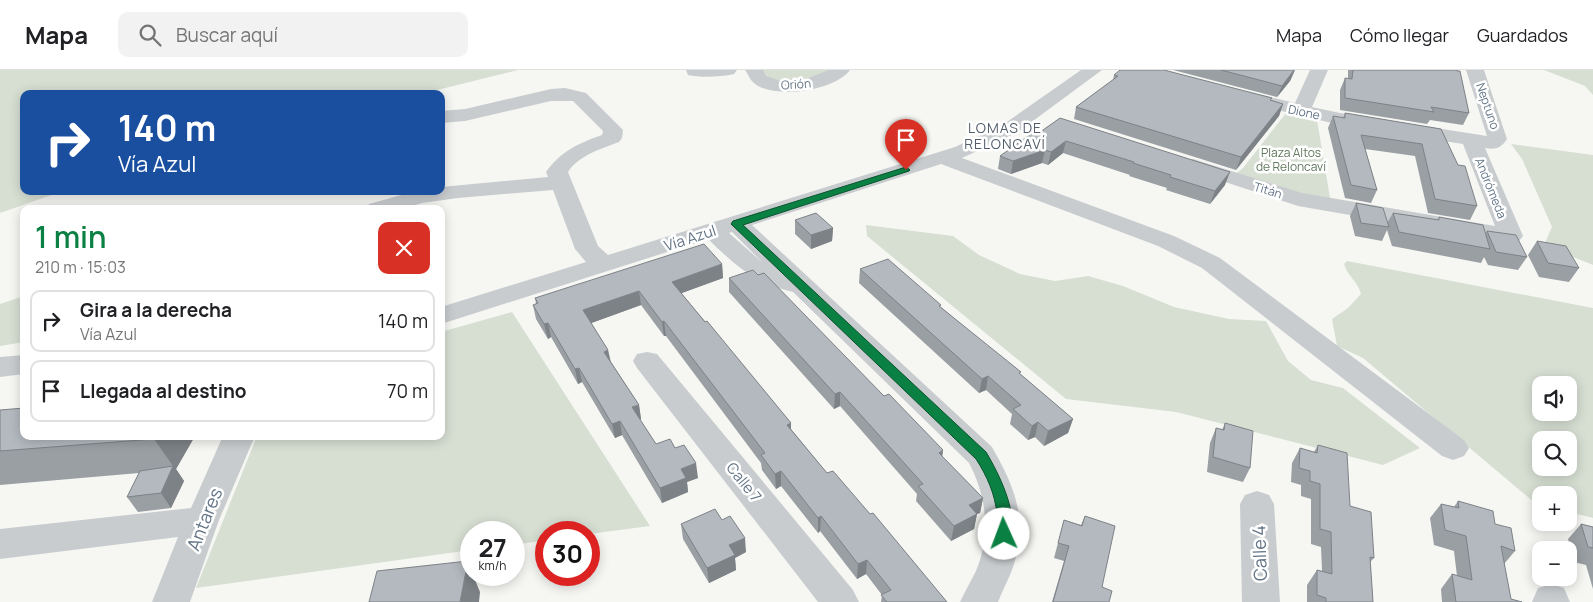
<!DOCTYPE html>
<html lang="es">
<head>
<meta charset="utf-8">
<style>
	body { margin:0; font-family:Manrope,sans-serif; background:#f2f2f2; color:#202124; height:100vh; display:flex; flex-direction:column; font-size:19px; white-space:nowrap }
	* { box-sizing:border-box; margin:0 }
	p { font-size:16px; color:#757577 }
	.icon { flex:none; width:28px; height:28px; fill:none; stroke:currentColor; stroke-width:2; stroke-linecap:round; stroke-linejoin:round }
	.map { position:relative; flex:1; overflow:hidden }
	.side { position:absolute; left:20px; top:135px; width:425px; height:235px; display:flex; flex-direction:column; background:#fff; border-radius:10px; box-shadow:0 2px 12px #0003 }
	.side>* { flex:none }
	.guide { position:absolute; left:20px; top:20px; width:425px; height:105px; border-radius:10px; box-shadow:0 2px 12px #0003; background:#1a4fa0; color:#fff; overflow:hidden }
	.tools { position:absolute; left:1532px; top:306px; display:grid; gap:10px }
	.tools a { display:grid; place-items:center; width:45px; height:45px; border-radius:10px; background:#fff; box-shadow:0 2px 12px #0003; font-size:25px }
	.speed { position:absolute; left:460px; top:451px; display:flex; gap:10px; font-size:25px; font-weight:700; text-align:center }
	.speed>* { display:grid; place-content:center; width:65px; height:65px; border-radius:50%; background:#fff; box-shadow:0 2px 12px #0003; line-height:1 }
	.speed small { font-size:12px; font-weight:400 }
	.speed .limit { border:8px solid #d22; background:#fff; color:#111 }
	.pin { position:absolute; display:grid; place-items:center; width:42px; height:42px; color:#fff; margin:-51px -21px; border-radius:50% 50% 50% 0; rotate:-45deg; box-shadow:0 0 5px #0007 }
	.pin .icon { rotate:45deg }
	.me { position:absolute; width:55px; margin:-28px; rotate:358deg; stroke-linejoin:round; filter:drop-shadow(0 0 4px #0008) }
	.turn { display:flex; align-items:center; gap:18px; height:105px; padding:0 15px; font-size:22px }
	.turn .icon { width:65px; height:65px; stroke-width:2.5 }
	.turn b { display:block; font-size:35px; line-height:42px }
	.round { display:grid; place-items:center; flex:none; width:52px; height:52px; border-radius:10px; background:#f2f2f2 }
	.overview { display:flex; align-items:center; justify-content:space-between; height:85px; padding:0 15px }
	h1 { font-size:30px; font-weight:600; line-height:38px; color:#0b8043 }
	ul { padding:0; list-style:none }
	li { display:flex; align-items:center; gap:15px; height:62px; margin:0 10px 8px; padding:0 5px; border:2px solid #e0e0e0; border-radius:10px }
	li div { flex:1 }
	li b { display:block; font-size:19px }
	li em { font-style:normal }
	header { display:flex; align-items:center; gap:30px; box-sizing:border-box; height:70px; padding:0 25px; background:#fff; border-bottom:1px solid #e0e0e0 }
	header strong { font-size:24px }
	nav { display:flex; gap:28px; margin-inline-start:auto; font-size:18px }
	.search { width:350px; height:45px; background:#f2f2f2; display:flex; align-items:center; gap:12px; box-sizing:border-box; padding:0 18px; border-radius:10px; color:#757577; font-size:19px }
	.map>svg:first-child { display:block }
	.green { fill:#d7dfd3; fill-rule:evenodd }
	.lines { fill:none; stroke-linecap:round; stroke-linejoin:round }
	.minor { fill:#c9cccf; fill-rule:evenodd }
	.wall { fill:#9a9fa4 }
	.shaded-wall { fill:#7d8286 }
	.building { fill:#b3b9bf; stroke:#7d8286 }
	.route { fill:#0b8043; stroke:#07532c }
	.labels { text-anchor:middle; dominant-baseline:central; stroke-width:5; stroke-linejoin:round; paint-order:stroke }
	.far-street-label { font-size:12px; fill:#637486; stroke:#fff }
	.far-park-label { font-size:12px; fill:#62785f; stroke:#fff }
	.far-neighbourhood-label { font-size:14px; letter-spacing:1px; fill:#525d6b; stroke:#fff }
	.street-label { font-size:15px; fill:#637486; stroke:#fff }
	.near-street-label { font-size:18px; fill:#637486; stroke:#fff }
</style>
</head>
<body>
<header>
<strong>Mapa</strong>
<div class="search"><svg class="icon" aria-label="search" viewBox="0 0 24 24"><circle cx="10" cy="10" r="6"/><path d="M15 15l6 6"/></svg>Buscar aquí</div>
<nav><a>Mapa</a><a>Cómo llegar</a><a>Guardados</a></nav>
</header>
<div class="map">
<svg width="1593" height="532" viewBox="0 0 1593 532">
	<rect width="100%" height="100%" fill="#f6f7f3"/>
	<path class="green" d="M0,0H518L421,24H24V121H63L0,143Z
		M761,0H833L828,3L790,14L766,7Z
		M1544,0H1593V25L1585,16Z
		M1286,43L1317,50L1330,128H1314L1234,105L1243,98Z
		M1511,74L1593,85V195L1544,175L1552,157L1522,89Z
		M866,155L953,166L979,185L1020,204L1055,211L1088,206L1123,216L1174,237L1229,249L1266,251L1288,291L1311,310L1343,318L1420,378L1383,395L1176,342L1066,329L867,166Z
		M1347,191L1593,238V448L1569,442V425H1541V435L1535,433L1363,288L1337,276L1332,249L1348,238L1361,224C1357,210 1348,207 1344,194ZM1541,315H1569V342H1541ZM1541,370H1569V398H1541Z
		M24,226V272L0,276V234Z
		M512,242L650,456L589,464V462H546V470L514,475V462H471V480L196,518L257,366H441V262Z"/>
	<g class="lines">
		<path class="minor" d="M686,0H737L734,4C721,7 701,8 688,5Z
			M745,0H763L766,6L781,11L806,9L829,0H850C835,21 773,30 754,13C750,10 748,4 745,0Z
			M1081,0H1102L1018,62L962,88L1174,166L1220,188L1464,370L1469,378L1464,386L1453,390L1442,386L1202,198L1158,176L941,94L752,155L992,377C1016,419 1029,452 1012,500C1008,511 1002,521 998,532H960C965,521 971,511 976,501C991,465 987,427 969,393L793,222C754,213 736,196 708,169L441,254V237L586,192L575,179L553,120L458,128L422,133L403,139H366L369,134L416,121H441V117L548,107L546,102C561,81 579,73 602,65L603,61L573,31H551L465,51L441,53V41L465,39L551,19L565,18L586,23L623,60L622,68L619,72C601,79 579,85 568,102L598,176L608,185L955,77L1004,54ZM732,162L763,193L729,163Z
			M1310,0H1328L1312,37L1340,43L1487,66L1466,0H1484L1507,69C1501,78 1496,80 1485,78L1523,166L1519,171L1511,173L1298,136L1186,99L1182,95L1186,91L1193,89L1302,123L1495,156L1463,74L1340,55L1239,31L1237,27L1239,23L1246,21L1295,33Z
			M647,282L657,284L853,520L859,532H818L637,298L633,291L637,284Z
			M24,285V304L0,307V287Z
			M223,366H255L219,450L190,532H152L178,467L0,489V459L191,438Z
			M1257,421L1269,425L1274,434L1280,532H1242L1240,434L1245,425Z
			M1551,514L1564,518L1570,532H1532L1538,518Z"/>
	</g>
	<path class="wall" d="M1173,0H1295L1290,11L1277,27Z
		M1348,0H1457L1469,43L1463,55L1430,50L1427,54L1340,40V20L1345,8L1348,9Z
		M1114,5L1271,30L1283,34L1279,46L1236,100L1074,49L1076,37L1113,10Z
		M1345,43L1441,59L1477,136L1470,150L1428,143L1415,86L1365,79L1377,120L1371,133L1345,128L1328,58L1333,46L1343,48Z
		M1060,48L1225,115L1210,134L1166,120L1167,118L1129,106L1130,105L1063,83L1048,95L1042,93L1011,104L998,99L1000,86L1036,65Z
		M1356,133L1387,153L1393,143L1438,150L1439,147L1485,164L1487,161L1527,187L1518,200L1488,195L1484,187L1481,193L1392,176L1387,160L1382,171L1355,166L1350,146Z
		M795,150L833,158L832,171L811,179L795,164Z
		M1537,171L1579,198L1569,212L1539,207L1528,185Z
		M722,194L723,208L681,223L791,353V359L827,403L870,444L947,532H881L882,525L866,504L857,509L820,461L818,463L781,416L776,419L762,400L761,393L666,266H664L641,235L591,253L608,280L611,292L639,335L641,349L640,350L656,374L675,378L698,408L687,412L688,422L662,433L622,365L615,368L582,312L578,314L551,267L548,269L536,249L533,235L536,234L535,228Z
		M860,199L941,237L1073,349L1068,363L1044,376L1035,367L1028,370L1010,354L1012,344L986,320L979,323L859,213Z
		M729,208L884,326L943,380L942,387L983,428L980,443L977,444L974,459L951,471L916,431L917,424L840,336L834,339L729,222Z
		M0,340L195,366L176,399L184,411L171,438L138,442L127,427L139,403L0,415Z
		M1225,353L1250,398L1243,412L1207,402L1210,373L1216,358L1222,360Z
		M1318,375L1350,436L1374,488L1370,492L1373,532H1307V515L1317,500L1322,501L1321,477L1311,474V429L1301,426V415L1291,412L1292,393L1300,378L1314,382Z
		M1458,431L1495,454L1515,481L1504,494L1511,529L1522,532H1442L1441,519L1452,504L1457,506L1454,481L1434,475L1430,448L1441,434L1454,437Z
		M1085,446L1102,517L1109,532H1052L1064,491L1054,488L1064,450L1081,455Z
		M722,450L746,482L735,488L736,500L709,513L683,469L681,454Z
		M1581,454L1593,457V519L1586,495L1574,492L1568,469Z"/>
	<path class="shaded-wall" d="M1295,0L1290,11L1277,27L1282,16Z
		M1283,34L1279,46L1236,100L1241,87Z
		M1066,71L1063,83L1048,95L1051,82Z
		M1045,80L1042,93L1011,104L1013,91Z
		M1230,102L1225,115L1210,134L1215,121Z
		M833,158L832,171L811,179V165Z
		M722,194L723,208L674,226L672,212Z
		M639,221L641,235L586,255L583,240Z
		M664,251L666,266H664L662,252Z
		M548,253L551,267L548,269L544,254Z
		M608,280L611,295L604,282Z
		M579,298L582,312L578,314L575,299Z
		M988,306L986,320L979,323L982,309Z
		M840,322V336L834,339L835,324Z
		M639,335L641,349L635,352L632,337Z
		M1073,349L1068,363L1044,376L1048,361Z
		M620,351L622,365L615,368L612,354Z
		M1038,352L1035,367L1028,370L1032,356Z
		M791,353V368L787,355Z
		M156,366H195L176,399L184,411L171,438L161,423L173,396L154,369Z
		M943,380L941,395L939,383Z
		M696,393L698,408L687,412L688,422L662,433L660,418L681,399Z
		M781,401V416L776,419L775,404Z
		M983,428L980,443L977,444L974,459L951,471L954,456L969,435Z
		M821,446L820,461L818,463V448Z
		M745,468L746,482L735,488L736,500L709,513L707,498L729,475Z
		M867,490L866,504L857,509L858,494Z
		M468,491L471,500V505H473L480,522L479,532H460Z"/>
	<path class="building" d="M1120,0H1164L1272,28L1270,30L1283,34L1241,87L1076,37L1118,6L1114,5Z
		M1221,0H1294L1282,16Z
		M1353,0H1457V1H1460L1469,43L1431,37L1434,42L1345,28V8L1352,9Z
		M1345,43L1441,59L1458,95L1465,96L1477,136L1435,129L1422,74L1361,65L1377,120L1351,115L1333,46L1345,48Z
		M1060,48L1230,102L1215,121L1170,107L1171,105L1133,93L1134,92L1066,71L1051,82L1045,80L1013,91L1000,86L1031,64L1036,65Z
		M1356,133L1383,138L1389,157L1361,153Z
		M816,143L833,158L811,165L795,150Z
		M1393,143L1439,150V147L1483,155L1490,179L1399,162Z
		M1487,161L1516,165L1527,187L1496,182Z
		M1537,171L1566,176L1579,198L1548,193Z
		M704,174L722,194L672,212L705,252L707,251L791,353L787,355L827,403L833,401L870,444L873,443L947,532H887L881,525L891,520L867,490L858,494L821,446L818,448L781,401L775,404L761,385L765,383L664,251L662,252L639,221L583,240L608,280L604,282L639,335L632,337L656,374L670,369L675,378L684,375L696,393L681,399L686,408L660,418L620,351L612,354L579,298L575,299L548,253L544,254L533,235L538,233L535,228Z
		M888,189L941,235L939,236L1021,302L1019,303L1073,349L1048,361L1038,352L1032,356L1013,339L1021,335L988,306L982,309L860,199Z
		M753,200L758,205L764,203L884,326L889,324L943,380L939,383L983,428L969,435L977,444L954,456L918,416L923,414L840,322L835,324L729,208Z
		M24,338V366H156L154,369L0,381V340Z
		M1225,353L1253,361L1250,398L1213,387L1216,358L1224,360Z
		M1318,375L1347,383L1350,436L1371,442L1374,488L1370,487L1373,532H1326V528L1317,525V500L1332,504L1331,462L1320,459V414L1310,411V401L1299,398L1300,378L1317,383Z
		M173,396L161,423L127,427L140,401Z
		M1458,431L1493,441L1495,454L1511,458L1515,481L1501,476L1511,529L1522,532H1456L1452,504L1472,510L1466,466L1445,460L1441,434L1459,438Z
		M715,439L722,450L730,446L745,468L729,475L735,485L707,498L681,454Z
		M1085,446L1115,456L1102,517L1112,521L1109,532H1053L1069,476L1058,473L1064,450L1082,456Z
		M1581,454L1593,457V478L1588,477Z
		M468,491L460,532H369L377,501Z"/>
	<path class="route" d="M906,97L910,100L909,101L743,155L986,382C998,402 1020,445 1009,468L1004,470L998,468C995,460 997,452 997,444C995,424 987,406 976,389L731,154L733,151Z"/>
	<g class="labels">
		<g class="far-street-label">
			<text transform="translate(796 14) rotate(-4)">Orión</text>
			<text transform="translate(1488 36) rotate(71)">Neptuno</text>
			<text transform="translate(1304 42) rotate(12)">Dione</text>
			<text transform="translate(1491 118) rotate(68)">Andrómeda</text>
			<text transform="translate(1268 120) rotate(17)">Titán</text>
		</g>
		<g class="far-park-label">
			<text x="1291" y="82">Plaza Altos<tspan x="1291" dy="14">de Reloncaví</tspan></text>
		</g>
		<g class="far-neighbourhood-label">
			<text x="1005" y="57">LOMAS DE<tspan x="1005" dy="16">RELONCAVÍ</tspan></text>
		</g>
		<g class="street-label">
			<text transform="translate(690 168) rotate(-18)">Vía Azul</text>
			<text transform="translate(744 412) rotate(51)">Calle 7</text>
		</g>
		<g class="near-street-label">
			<text transform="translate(204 449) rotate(-68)">Antares</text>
			<text transform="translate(1259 483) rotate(-92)">Calle 4</text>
		</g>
	</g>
</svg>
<div class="tools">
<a><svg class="icon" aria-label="sound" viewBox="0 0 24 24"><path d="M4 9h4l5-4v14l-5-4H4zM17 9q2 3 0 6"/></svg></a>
<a><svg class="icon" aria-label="search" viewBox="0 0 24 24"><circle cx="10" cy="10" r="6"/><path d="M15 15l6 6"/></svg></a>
<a>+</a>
<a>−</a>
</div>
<div class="speed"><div>27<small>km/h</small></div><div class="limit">30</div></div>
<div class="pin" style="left:906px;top:100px;background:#d93025"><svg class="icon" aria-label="arrive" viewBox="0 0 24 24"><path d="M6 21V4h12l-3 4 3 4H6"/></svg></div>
<svg class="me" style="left:1004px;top:464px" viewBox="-20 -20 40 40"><circle r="19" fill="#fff"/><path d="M0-13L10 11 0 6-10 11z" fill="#0b8043"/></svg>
<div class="guide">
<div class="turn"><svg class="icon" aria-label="right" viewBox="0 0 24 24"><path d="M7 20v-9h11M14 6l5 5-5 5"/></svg><div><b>140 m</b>Vía Azul</div></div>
</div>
<section class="side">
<div class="overview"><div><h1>1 min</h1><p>210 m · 15:03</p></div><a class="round" style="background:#d93025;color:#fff"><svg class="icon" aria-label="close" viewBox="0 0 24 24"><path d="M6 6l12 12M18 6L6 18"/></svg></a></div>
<ul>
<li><svg class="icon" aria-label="right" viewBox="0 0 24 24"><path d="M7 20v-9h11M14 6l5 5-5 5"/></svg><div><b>Gira a la derecha</b><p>Vía Azul</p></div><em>140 m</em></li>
<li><svg class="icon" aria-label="arrive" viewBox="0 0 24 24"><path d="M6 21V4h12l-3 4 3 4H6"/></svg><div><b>Llegada al destino</b></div><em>70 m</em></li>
</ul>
</section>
</div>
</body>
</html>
